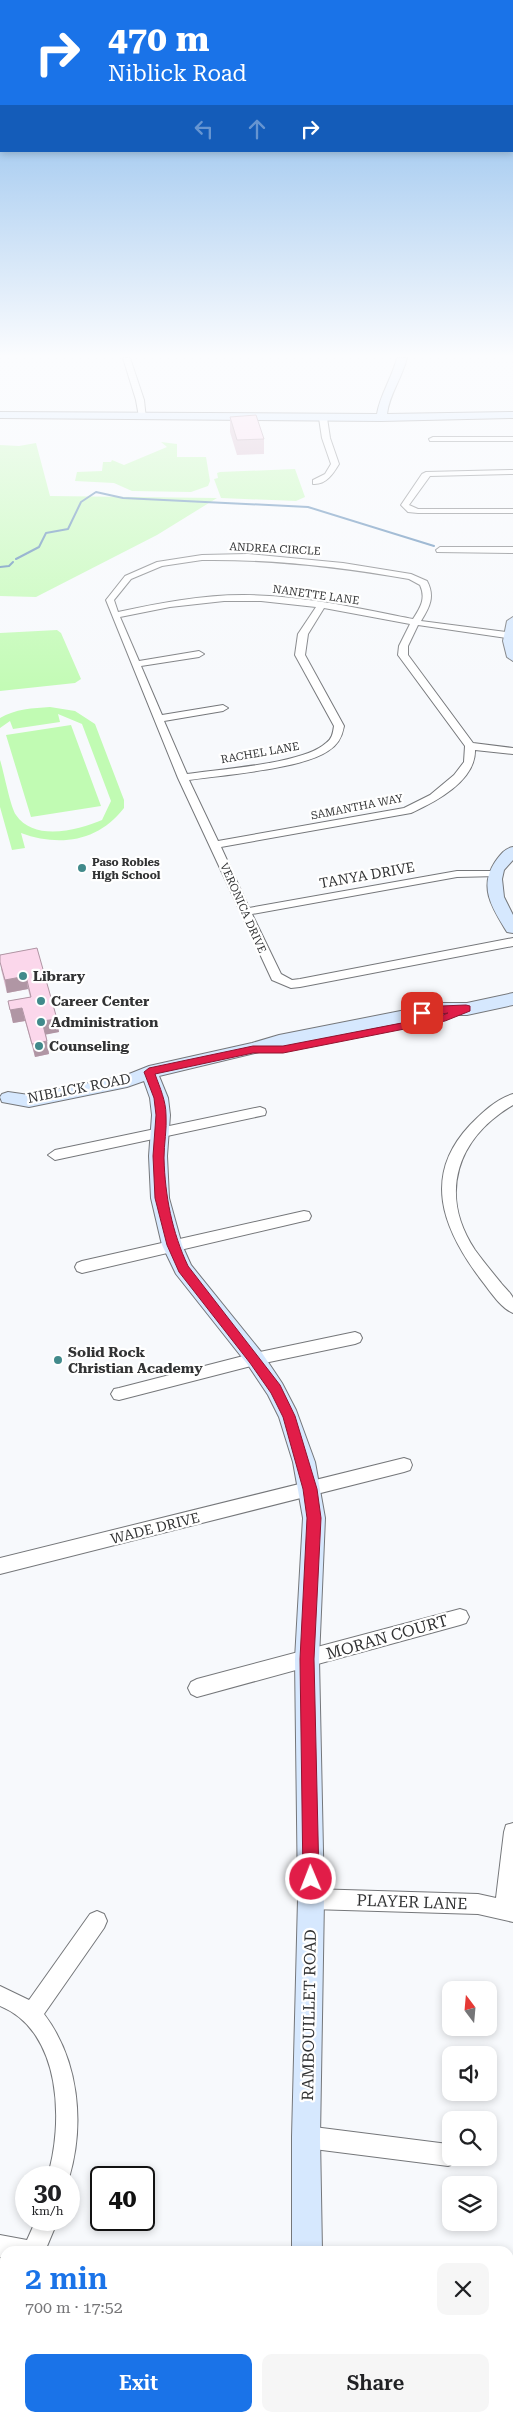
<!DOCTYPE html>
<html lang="en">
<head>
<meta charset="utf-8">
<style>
	body { margin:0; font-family:"Roboto Serif",serif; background:#f6f6f6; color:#202124; height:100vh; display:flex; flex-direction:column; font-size:19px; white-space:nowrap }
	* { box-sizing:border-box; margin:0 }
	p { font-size:16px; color:#757577 }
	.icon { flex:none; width:28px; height:28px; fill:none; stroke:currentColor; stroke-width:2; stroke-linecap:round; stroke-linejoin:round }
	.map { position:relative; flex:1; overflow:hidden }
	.panel { position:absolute; left:0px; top:2246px; width:514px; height:176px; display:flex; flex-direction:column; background:#fff; border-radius:15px 15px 0 0; box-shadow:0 2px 8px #0003 }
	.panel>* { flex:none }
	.banner { position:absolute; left:0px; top:0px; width:514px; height:152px; box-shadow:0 2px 8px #0003; background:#1a73e8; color:#fff; overflow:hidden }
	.needle { width:32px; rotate:344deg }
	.controls { position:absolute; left:442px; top:1981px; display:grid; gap:10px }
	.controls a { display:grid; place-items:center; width:55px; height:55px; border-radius:10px; background:#fff; box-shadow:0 2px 8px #0003; font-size:25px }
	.speed { position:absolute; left:15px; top:2166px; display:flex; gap:10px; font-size:25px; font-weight:700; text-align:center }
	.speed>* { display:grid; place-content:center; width:65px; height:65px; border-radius:50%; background:#fff; box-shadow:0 2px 8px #0003; line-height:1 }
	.speed small { font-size:12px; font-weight:400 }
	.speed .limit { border:2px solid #111; border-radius:8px; background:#fff; color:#111 }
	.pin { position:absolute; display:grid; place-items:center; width:42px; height:42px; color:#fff; margin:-21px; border-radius:10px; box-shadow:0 2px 8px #0006 }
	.me { position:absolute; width:55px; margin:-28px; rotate:359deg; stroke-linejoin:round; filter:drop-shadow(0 0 4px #0008) }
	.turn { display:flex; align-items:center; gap:18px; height:105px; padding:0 25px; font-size:22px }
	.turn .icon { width:65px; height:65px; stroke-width:2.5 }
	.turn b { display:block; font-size:35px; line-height:42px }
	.lanes { display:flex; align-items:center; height:48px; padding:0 25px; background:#0003; justify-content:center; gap:25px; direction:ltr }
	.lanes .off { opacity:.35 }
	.round { display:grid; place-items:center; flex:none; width:52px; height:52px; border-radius:10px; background:#f6f6f6 }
	.head { display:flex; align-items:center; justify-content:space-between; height:85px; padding:0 25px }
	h1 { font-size:30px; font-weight:600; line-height:38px; color:#1a73e8 }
	.cta { display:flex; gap:10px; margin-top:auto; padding:10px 25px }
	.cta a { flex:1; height:58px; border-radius:10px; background:#1a73e8; color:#fff; font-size:20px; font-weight:600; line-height:58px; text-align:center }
	.cta a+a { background:#f6f6f6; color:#202124 }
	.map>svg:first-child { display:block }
	.green { fill:#c1fbb3 }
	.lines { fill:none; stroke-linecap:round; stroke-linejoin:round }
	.stream-far1 { stroke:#5483b1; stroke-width:2 }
	.stream { stroke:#5483b1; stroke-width:5.5 }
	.street-casing { stroke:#75777a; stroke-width:2 }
	.secondary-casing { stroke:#75777a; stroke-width:2 }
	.street { fill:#fff; fill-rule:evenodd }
	.secondary { fill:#d6e8fe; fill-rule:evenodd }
	.wall { fill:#d8b9ca }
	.shaded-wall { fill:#b096a4 }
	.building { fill:#fbd7eb; stroke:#b096a4 }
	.route { fill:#e11d48; stroke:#92132f }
	.poi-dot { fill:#418a8b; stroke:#fff; stroke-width:2 }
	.labels { text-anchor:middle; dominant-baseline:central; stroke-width:4.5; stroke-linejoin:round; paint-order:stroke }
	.far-street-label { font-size:11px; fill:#323334; stroke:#fff }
	.far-poi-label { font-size:11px; font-weight:bold; fill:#323334; stroke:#fff; text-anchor:start }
	.street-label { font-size:14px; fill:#323334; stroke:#fff }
	.poi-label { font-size:14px; font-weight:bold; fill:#323334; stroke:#fff; text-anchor:start }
	.near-street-label { font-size:16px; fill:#323334; stroke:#fff }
</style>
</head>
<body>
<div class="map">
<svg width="513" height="2422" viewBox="0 0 513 2422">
	<rect width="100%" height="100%" fill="#f7f9fc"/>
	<path class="green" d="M161,442L177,444V457H206L210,481L208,486L191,492L132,491L114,483L75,481L77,472L102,471L103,462H111L112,460L124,465L167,447Z
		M36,443L50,496L217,498L157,535L36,597L0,596V445L19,446Z
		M295,469L305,497L296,501L221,498L214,479L218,478L217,473L220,472Z
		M57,630L61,633L81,679L75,683L0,691V633Z
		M50,707L75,711L95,724L124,800V808C98,842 59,847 21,833L25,848L12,850L0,807V760C4,772 10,806 16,815C34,842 79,830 102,820L111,801L82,724L58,714L60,722L13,729L10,721L0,728V718C15,709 33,708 50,707Z
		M71,725L101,806L31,817L6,735Z"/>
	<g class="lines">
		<path class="stream-far1" d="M16,559L39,547L46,533L68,529L81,502L96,492L123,498L308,507L434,546
			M0,567L9,566L13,562"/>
		<path class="stream" d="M269,2418L279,2422"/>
		<g class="street-casing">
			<path id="street" d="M123,358H130L144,400L146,419L139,417L136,400Z
				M323,416L327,418L330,438L339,464C333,474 326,485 313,484V480L325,474L331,464L322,438L319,418Z
				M433,437H513V441H430L429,439Z
				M513,470V474L430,476L409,505L418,509H513V513H418L408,512L401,505L422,474L426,472Z
				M440,547H513V553L437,552L436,550Z
				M248,554L343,563L411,574L427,581C435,596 430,607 421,621L513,633V639L418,625L408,646V655L473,743L513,748V754L475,750C476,781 435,802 411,813L221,847L249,908L457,871H494L498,872V876L457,877L252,914L281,974L292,980L300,979L513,938V946L300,987L291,988L272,980L178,778L106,600L125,576L157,562L202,555ZM202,560C272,559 340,567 409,579L420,585C426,598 421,607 413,619C358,608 301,595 243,595C201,595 159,603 118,612L114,600L131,579L162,566ZM224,601H261L316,607L298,634L295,655L334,726C333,733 332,739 326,743C304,764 219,769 187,774L164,721L223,711L228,708L223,705L162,715L141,666L199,657L204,654L199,651L139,661L120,617L170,607ZM324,608L410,624L399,646L398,655L465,746L464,762L454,775L430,795L404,808L218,841L189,780C223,775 302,769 328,751C338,745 342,737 344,726L305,655L308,634Z
				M513,1094V1105C457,1138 438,1194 475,1250C483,1261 492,1272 501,1283C504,1287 511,1293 513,1298C513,1301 513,1309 513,1313C500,1308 488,1288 479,1277C443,1228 422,1176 470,1125C482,1113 496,1099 513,1094Z
				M260,1107L265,1109L266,1112L265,1115L55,1160L48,1155L55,1150Z
				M304,1211L309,1212L311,1216L309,1220L304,1221L82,1273L77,1271L75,1267L77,1263L82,1261Z
				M355,1332L360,1334L362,1338L360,1342L355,1344L255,1365L119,1400L114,1399L111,1394L114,1389L119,1388L255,1353Z
				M404,1458L410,1460L412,1465L410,1470L404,1472L0,1574V1558Z
				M460,1609L466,1611L469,1617L466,1623L460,1625L197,1697L191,1694L188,1688L191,1682L197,1679Z
				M513,1823V1922L478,1914L311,1909L304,1906L301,1899L304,1892L311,1889L478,1894L496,1898L504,1832L506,1825Z
				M97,1911L104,1914L107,1921L104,1928L44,2014C79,2060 85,2124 69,2178H47C64,2124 62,2031 0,2006V1986L29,2000L90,1914Z
				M306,2126L448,2144L451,2146V2158H458L456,2163L448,2166L306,2148L299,2144L295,2137L299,2130Z
				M36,2220H58L45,2251H5V2258L0,2257V2235L27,2240Z
				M5,2324V2373L0,2376V2326Z"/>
		</g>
		<g class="secondary-casing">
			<path id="secondary" d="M397,358H407C402,378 389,395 387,414L513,412V418L381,421L0,418V412L377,414C380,395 392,378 397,358Z
				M513,617V661L507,657L503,641L507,621Z
				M513,847V860L504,870L502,879L504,897L513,915V933L507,932C493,909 478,888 495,862C500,855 505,848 513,847Z
				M513,993V1005L467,1015H441L280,1047L159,1076L168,1098L170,1115L167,1156L169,1198L182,1245L191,1265L262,1353L282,1383L296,1410L315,1462L325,1518L319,1659L324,1899L320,2137L322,2251H292V2137L298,1899L295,1659L303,1518L293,1462L279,1417L268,1395L248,1365L176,1274L162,1245L151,1198L149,1156L152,1115L150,1098L144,1081L127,1087L29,1107L2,1102L0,1097L2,1094L8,1092L29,1095L124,1076L149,1066L252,1043L279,1035L441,1003H467Z
				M294,2418H326V2422H294Z"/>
		</g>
		<use href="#street" class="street"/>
		<use href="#secondary" class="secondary"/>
	</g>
	<path class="wall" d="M230,417L264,439V454L237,455L230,432Z
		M37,948L59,1032L46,1034L49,1054L35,1057L25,1021L13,1023L8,1001L30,997L28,989L7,993L1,969L0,955Z"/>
	<path class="shaded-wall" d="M26,976L28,989L7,993L5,980Z
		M22,1008L25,1021L13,1023L10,1010Z
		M57,1019L59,1032L44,1035L42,1021Z
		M47,1041L49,1054L35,1057L32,1044Z"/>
	<path class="building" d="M256,415L264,439L237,440L230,417Z
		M37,948L57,1019L42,1021L47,1041L32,1044L22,1008L10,1010L8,1001L31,997L26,976L5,980L0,962V955Z"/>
	<linearGradient id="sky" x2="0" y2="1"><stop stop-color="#73aee8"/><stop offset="0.51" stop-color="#fbfcfe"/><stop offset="1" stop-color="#fbfcfe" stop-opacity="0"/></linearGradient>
	<rect width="513" height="698" fill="url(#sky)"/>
	<path class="route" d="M466,1005L470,1006V1011L445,1021L283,1053H253L155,1074C160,1088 166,1101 166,1115C167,1129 164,1144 164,1158C165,1196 172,1232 188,1266L280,1385L295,1416L317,1489L321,1518L314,1659L319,1879L316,1885L311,1887L305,1885L303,1879L300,1659L307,1518L303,1489L283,1417L271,1393L250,1363L179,1272L167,1245L155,1198L153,1156L156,1115L154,1098L144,1072L149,1068L253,1046H283L443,1015L448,1013L422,1017L417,1013L418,1011L441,1006Z"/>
	<g class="poi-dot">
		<circle cx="82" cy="868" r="5"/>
		<circle cx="23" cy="976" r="5"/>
		<circle cx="41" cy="1001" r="5"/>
		<circle cx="41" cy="1022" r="5"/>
		<circle cx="39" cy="1046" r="5"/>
		<circle cx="58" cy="1360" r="5"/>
	</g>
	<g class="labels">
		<g class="far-street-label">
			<text transform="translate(275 549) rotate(3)">ANDREA CIRCLE</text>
			<text transform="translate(316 595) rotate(8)">NANETTE LANE</text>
			<text transform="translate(260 753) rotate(-10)">RACHEL LANE</text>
			<text transform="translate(357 807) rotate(-11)">SAMANTHA WAY</text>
			<text transform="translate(243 908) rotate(66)">VERONICA DRIVE</text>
		</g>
		<g class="far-poi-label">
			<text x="92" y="862">Paso Robles<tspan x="92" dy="13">High School</tspan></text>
		</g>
		<g class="street-label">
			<text transform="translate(367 875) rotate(-10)">TANYA DRIVE</text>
			<text transform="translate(79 1088) rotate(-11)">NIBLICK ROAD</text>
			<text transform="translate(155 1528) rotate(-14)">WADE DRIVE</text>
		</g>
		<g class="poi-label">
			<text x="33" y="976">Library</text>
			<text x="51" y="1001">Career Center</text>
			<text x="51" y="1022">Administration</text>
			<text x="49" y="1046">Counseling</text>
			<text x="68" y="1352">Solid Rock<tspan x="68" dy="16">Christian Academy</tspan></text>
		</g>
		<g class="near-street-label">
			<text transform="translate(387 1637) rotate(-16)">MORAN COURT</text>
			<text transform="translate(412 1902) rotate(2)">PLAYER LANE</text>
			<text transform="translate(309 2015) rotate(-89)">RAMBOUILLET ROAD</text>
		</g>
	</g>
</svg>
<div class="controls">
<a><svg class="needle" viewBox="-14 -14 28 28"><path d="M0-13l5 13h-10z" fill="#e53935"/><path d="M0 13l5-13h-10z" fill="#757577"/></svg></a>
<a><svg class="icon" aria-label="sound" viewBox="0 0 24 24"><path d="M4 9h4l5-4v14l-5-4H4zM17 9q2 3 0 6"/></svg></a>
<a><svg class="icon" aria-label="search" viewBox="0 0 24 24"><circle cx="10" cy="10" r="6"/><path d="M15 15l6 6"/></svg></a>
<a><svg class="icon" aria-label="layers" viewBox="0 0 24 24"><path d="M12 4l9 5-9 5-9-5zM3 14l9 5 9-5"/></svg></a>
</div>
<div class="speed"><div>30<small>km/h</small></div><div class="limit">40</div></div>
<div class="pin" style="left:422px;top:1013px;background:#d93025"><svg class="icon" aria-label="arrive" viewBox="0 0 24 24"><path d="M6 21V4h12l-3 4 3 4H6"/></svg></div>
<svg class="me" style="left:311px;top:1879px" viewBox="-20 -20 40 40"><circle r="17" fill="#e11d48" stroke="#fff" stroke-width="3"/><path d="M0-11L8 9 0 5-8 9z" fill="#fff"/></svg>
<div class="banner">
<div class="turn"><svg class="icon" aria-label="right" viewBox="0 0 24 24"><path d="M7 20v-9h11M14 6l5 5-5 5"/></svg><div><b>470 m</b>Niblick Road</div></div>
<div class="lanes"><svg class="icon off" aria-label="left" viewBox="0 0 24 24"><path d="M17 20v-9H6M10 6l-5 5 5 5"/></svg><svg class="icon off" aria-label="ahead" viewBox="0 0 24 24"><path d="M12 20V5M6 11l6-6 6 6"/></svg><svg class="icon" aria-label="right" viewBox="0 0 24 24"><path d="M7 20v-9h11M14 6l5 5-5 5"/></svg></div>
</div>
<section class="panel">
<div class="head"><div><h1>2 min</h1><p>700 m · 17:52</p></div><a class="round"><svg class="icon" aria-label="close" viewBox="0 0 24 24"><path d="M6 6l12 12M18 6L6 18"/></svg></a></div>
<div class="cta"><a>Exit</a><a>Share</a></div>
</section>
</div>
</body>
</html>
